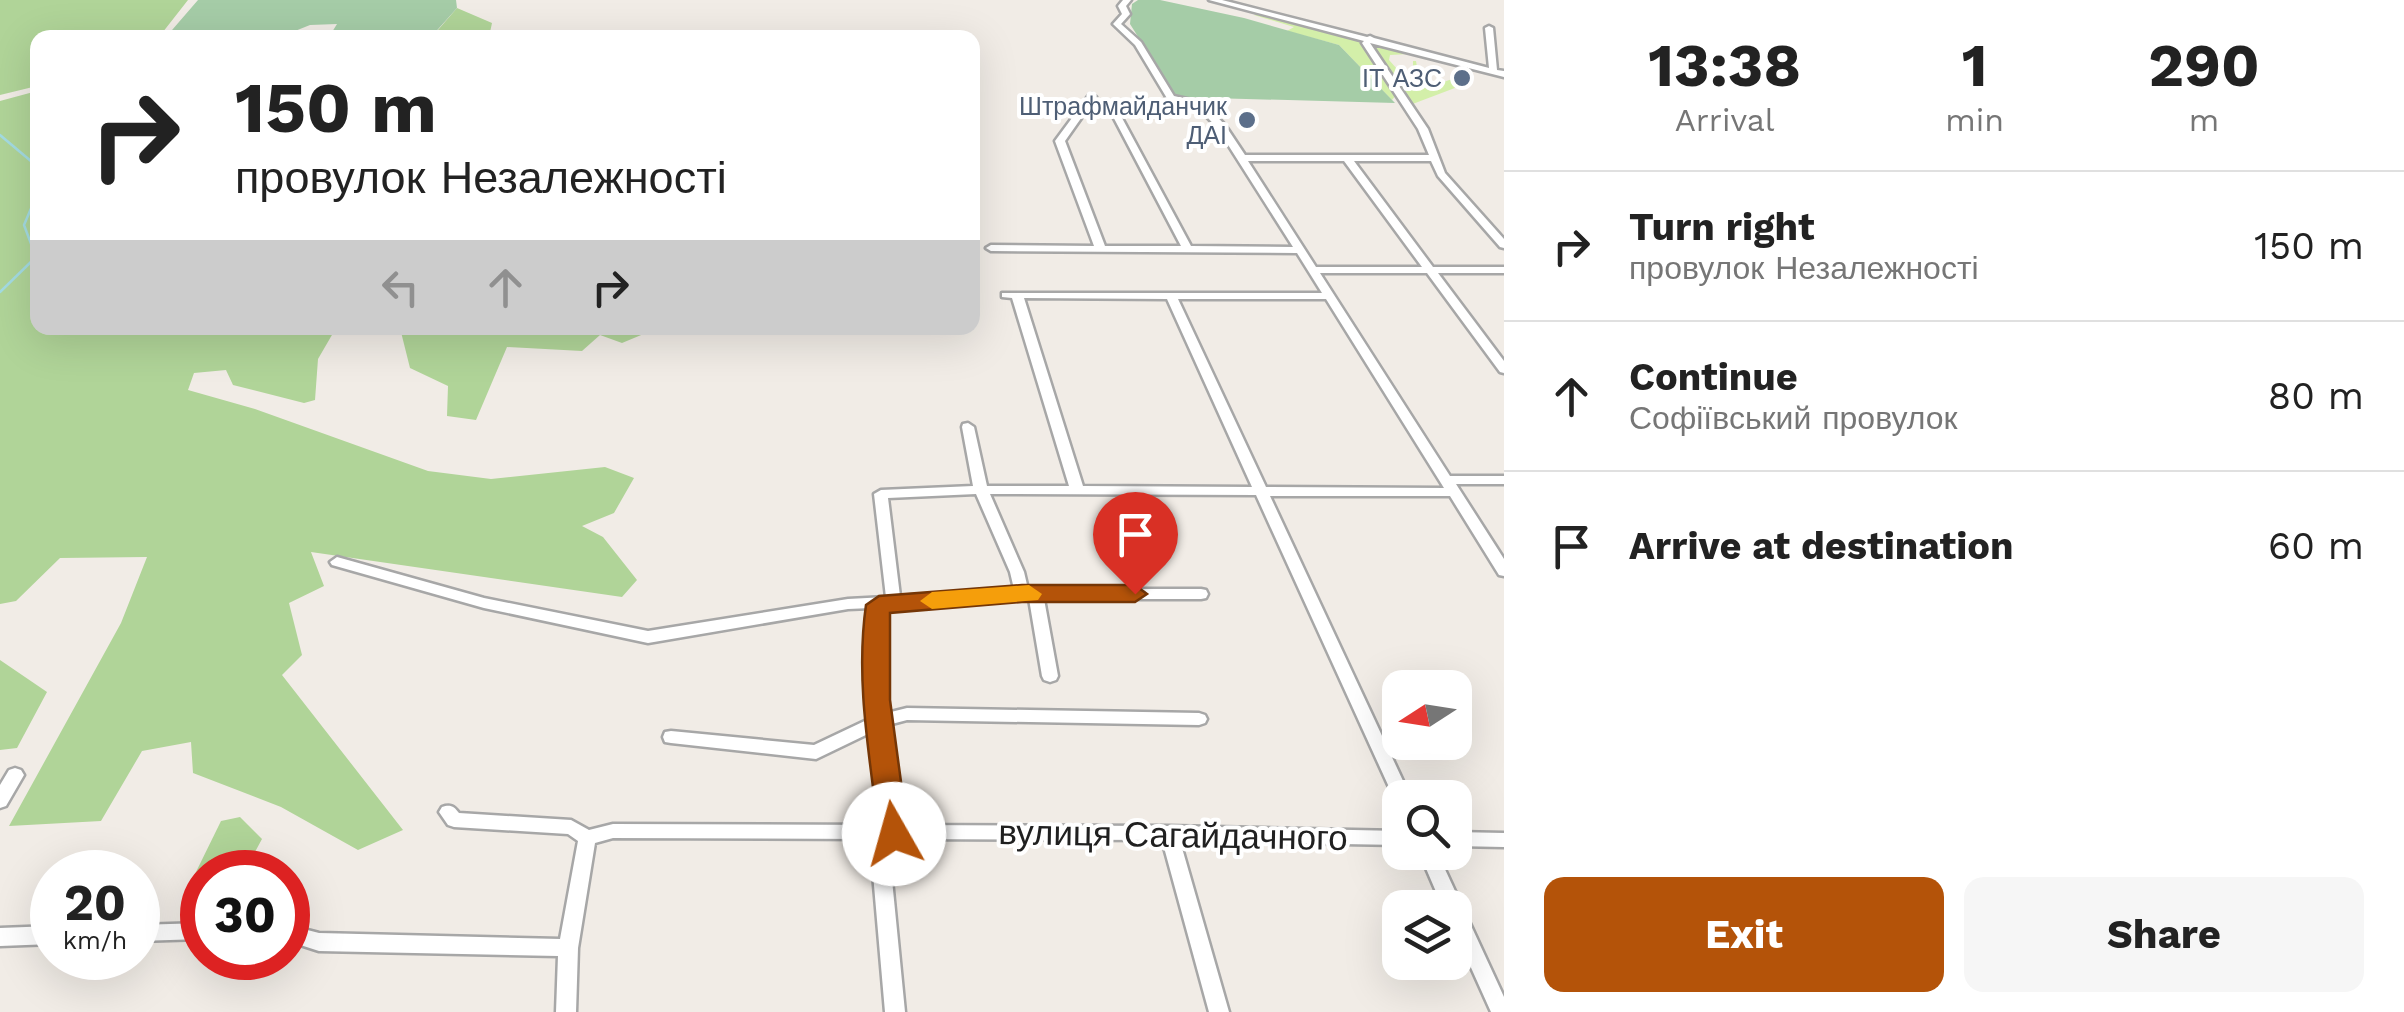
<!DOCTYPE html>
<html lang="en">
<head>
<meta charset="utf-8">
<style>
	body { margin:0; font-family:"Work Sans",sans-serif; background:#f6f6f6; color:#222; height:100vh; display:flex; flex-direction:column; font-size:38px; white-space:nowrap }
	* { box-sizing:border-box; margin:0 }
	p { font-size:32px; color:#767676 }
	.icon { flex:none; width:55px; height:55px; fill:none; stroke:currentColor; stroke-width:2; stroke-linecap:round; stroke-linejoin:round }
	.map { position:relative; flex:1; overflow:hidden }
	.details { display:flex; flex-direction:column; background:#fff; width:900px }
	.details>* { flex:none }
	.guide { position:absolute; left:30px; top:30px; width:950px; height:305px; border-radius:20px; box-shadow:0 10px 40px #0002; background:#fff; color:#222; overflow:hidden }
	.needle { width:65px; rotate:258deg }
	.fabs { position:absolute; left:1382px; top:670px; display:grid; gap:20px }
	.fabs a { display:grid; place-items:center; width:90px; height:90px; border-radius:20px; background:#fff; box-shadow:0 10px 40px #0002; font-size:50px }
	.speed { position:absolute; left:30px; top:850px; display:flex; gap:20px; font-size:50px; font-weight:700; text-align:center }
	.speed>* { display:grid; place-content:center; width:130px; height:130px; border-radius:50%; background:#fff; box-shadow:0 10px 40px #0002; line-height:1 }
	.speed small { font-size:25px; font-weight:400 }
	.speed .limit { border:15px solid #d22; background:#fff; color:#111 }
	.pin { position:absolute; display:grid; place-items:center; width:85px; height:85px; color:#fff; margin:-102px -42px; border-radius:50% 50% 50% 0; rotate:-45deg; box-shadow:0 0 10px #0007 }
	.pin .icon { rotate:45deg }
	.me { position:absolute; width:110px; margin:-55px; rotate:353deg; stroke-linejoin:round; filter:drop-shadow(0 0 8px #0008) }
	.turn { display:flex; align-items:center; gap:35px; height:210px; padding:0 40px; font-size:45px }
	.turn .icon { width:130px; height:130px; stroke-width:2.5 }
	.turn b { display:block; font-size:70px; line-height:85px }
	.lanes { display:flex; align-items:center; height:95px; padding:0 40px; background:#0003; justify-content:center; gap:50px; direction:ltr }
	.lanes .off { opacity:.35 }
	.eta { display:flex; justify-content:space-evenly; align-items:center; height:170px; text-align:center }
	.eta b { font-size:60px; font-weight:700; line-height:70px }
	.action { display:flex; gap:20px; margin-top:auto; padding:20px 40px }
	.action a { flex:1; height:115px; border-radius:20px; background:#b45309; color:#fff; font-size:40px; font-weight:700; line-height:115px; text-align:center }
	.action a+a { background:#f6f6f6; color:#222 }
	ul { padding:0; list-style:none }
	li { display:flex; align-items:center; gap:30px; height:150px; padding:0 40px; border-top:2px solid #e0e0e0 }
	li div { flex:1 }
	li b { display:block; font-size:38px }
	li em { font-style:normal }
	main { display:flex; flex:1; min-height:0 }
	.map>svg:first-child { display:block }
	.grass { fill:#d3efa9 }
	.forest { fill:#b0d498 }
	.cemetery { fill:#a5cca7 }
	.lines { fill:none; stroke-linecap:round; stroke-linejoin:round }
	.stream { stroke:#a3dbe2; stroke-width:2.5 }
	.minor-casing { stroke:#a7a7a7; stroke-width:5 }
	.minor { fill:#fff; fill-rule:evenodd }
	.route { fill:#b45309; stroke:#753606; stroke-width:2.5 }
	.slow { fill:#f59e0b }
	.service-dot { fill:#5c6f8a; stroke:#fff; stroke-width:4 }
	.labels { text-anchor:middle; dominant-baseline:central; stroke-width:8; stroke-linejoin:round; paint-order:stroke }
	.far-service-label { font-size:25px; fill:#4e5e75; stroke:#fff; text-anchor:end }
	.near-street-label { font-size:35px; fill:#202020; stroke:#fff }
</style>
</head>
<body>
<main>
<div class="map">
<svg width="1504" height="1012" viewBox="0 0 1504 1012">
	<rect width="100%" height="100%" fill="#f1ece6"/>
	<path class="grass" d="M1259,13L1360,38L1396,95L1392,100L1339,45L1287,31L1294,27L1254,15Z
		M1372,42L1408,54L1390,55L1389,60L1398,70L1413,71V61H1416L1419,79L1435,85L1455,78L1468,83L1410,105L1369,44Z"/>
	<path class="forest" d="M0,0H188L159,37L38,38L37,86L0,95Z
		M457,8L492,23L489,37L431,38Z
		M37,91L38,328H336L318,359L315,400L304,403L233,385L226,370L194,373L188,390L255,409L428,471L491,479L605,467L634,478L614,513L582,526L603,537L637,580L622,597L311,552L324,586L289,603L302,655L282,675L403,830L358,850L281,807L193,773L191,742L142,751L101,821L9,826L121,623L147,557L60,558L16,601L0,604V101Z
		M400,328H658L622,343L600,335L582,351L507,347L476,420L447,416L448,386L410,368Z
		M0,660L47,692L17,748L0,750Z
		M240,817L262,839L244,872H202V921L194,876L221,821Z"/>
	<path class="cemetery" d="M198,0H456L457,8L431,37H329L337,24L310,25L280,37H166Z
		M1138,0H1160L1244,18L1339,45L1395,103L1176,97L1130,24L1132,4Z"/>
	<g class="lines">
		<path class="stream" d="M0,135L38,167
			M0,292L36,257L24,225L38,192"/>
		<g class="minor-casing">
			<path id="minor" d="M1123,0H1131L1126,6L1130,14L1121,24L1141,42L1174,96L1204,103L1225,125L1245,155H1429L1418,129L1362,43L1364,41L1209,0H1222L1367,37L1370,36L1374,38L1489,68L1485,28L1489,26L1493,28L1497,70L1504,71V77L1370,43L1428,129L1445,173L1504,239V248L1500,247L1438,176L1431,161H1354L1433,267H1504V273H1438L1504,361V373L1500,372L1427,273H1320L1450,476H1504V484H1456L1504,559V576L1499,575L1450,496H1270L1411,798H1400V804L1394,798L1256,495L990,494L1024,572L1028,589H1201L1206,590L1208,594L1206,598L1201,599H1044L1058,676L1056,680L1050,682L1044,680L1042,676L1029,599L900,606L894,609L886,607L884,662L887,713L907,708L1199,713L1205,715L1207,719L1205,723L1199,725L907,720L888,725L902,825L1169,826L1400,831V845L1180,841L1229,1012H1209L1162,840L900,839L894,841L888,839L905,1012H885L870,839L613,838L595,843L578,948L576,1012H556L558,956L319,951L288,941V925L319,933L560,939L578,841L568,834L454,827L448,825L439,812L442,807C450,804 454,806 459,813L571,820L589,830L613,824L884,825L872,732L816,759L671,743L665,742L663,737L665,732L671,731L814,745L871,718L868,662L871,608L848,609L648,643L484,608L332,565L330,562L337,557L484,598L648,631L848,599L886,597L874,494L881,490L973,486L962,427L963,424L968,423L974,427L987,486H1069L1012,298L1002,297V293H1322L1297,253L991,251L986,248L991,245L1094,246L1055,141L1089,95L1092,94L1096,97L1065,141L1105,246H1181L1107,105L1111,102L1115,105L1191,246L1293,247L1218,129L1198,107L1168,100L1135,45L1113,24L1122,14L1118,6ZM1248,161H1344L1422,267H1316ZM1024,298L1167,299L1252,487L1083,486ZM1178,299H1326L1444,488L1266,487ZM976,494L1010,572L1014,589L900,596L888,498Z
				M15,768L21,770L24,775L6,806L0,808V785L9,770Z
				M1455,832L1504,833V847L1455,846Z
				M1419,852H1437L1504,997V1012H1491L1455,932V908H1443Z
				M202,923V939L138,941V925Z
				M52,926V944L0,946V928Z"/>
		</g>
		<use href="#minor" class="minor"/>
	</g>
	<path class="route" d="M1022,585H1135L1147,594L1135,602H1022L890,613V700L908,834L904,842L894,846L883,842L879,834C870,758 855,681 866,605L879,596Z"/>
	<path class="slow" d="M1029,585L1042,594L1038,600L932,609L920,601L932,592Z"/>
	<g class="service-dot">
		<circle cx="1462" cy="78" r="10"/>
		<circle cx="1247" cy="120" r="10"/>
	</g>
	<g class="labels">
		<g class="far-service-label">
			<text x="1442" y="78">ІТ АЗС</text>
			<text x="1227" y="106">Штрафмайданчик<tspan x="1227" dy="29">ДАІ</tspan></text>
		</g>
		<g class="near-street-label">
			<text transform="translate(1173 835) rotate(1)">вулиця Сагайдачного</text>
		</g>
	</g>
</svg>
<div class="fabs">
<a><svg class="needle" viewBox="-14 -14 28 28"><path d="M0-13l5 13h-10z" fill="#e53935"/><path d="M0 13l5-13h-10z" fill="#767676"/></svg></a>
<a><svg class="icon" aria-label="search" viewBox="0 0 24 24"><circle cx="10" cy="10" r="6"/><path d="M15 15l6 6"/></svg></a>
<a><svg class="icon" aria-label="layers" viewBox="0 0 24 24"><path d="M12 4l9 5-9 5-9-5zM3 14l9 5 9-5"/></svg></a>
</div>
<div class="speed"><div>20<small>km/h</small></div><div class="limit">30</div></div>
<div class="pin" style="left:1135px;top:594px;background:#d93025"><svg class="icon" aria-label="arrive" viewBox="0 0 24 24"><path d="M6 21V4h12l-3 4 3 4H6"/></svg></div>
<svg class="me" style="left:894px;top:834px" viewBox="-20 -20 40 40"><circle r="19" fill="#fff"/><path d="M0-13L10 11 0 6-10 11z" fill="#b45309"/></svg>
<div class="guide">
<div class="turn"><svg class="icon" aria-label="right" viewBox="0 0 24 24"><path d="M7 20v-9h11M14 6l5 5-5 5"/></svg><div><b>150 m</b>провулок Незалежності</div></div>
<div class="lanes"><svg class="icon off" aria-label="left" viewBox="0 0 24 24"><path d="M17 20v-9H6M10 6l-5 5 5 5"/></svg><svg class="icon off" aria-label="ahead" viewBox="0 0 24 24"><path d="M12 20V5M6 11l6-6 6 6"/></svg><svg class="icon" aria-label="right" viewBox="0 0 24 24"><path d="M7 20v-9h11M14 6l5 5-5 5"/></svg></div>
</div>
</div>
<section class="details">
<div class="eta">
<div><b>13:38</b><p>Arrival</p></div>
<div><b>1</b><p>min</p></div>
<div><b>290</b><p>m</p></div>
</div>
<ul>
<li><svg class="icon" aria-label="right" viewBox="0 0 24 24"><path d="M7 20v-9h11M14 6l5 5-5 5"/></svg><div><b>Turn right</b><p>провулок Незалежності</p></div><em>150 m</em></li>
<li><svg class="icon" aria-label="ahead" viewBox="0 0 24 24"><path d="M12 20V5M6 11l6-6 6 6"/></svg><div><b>Continue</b><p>Софіївський провулок</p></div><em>80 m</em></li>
<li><svg class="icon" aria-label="arrive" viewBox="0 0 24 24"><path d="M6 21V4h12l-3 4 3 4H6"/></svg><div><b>Arrive at destination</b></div><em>60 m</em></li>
</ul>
<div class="action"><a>Exit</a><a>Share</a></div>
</section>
</main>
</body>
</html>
